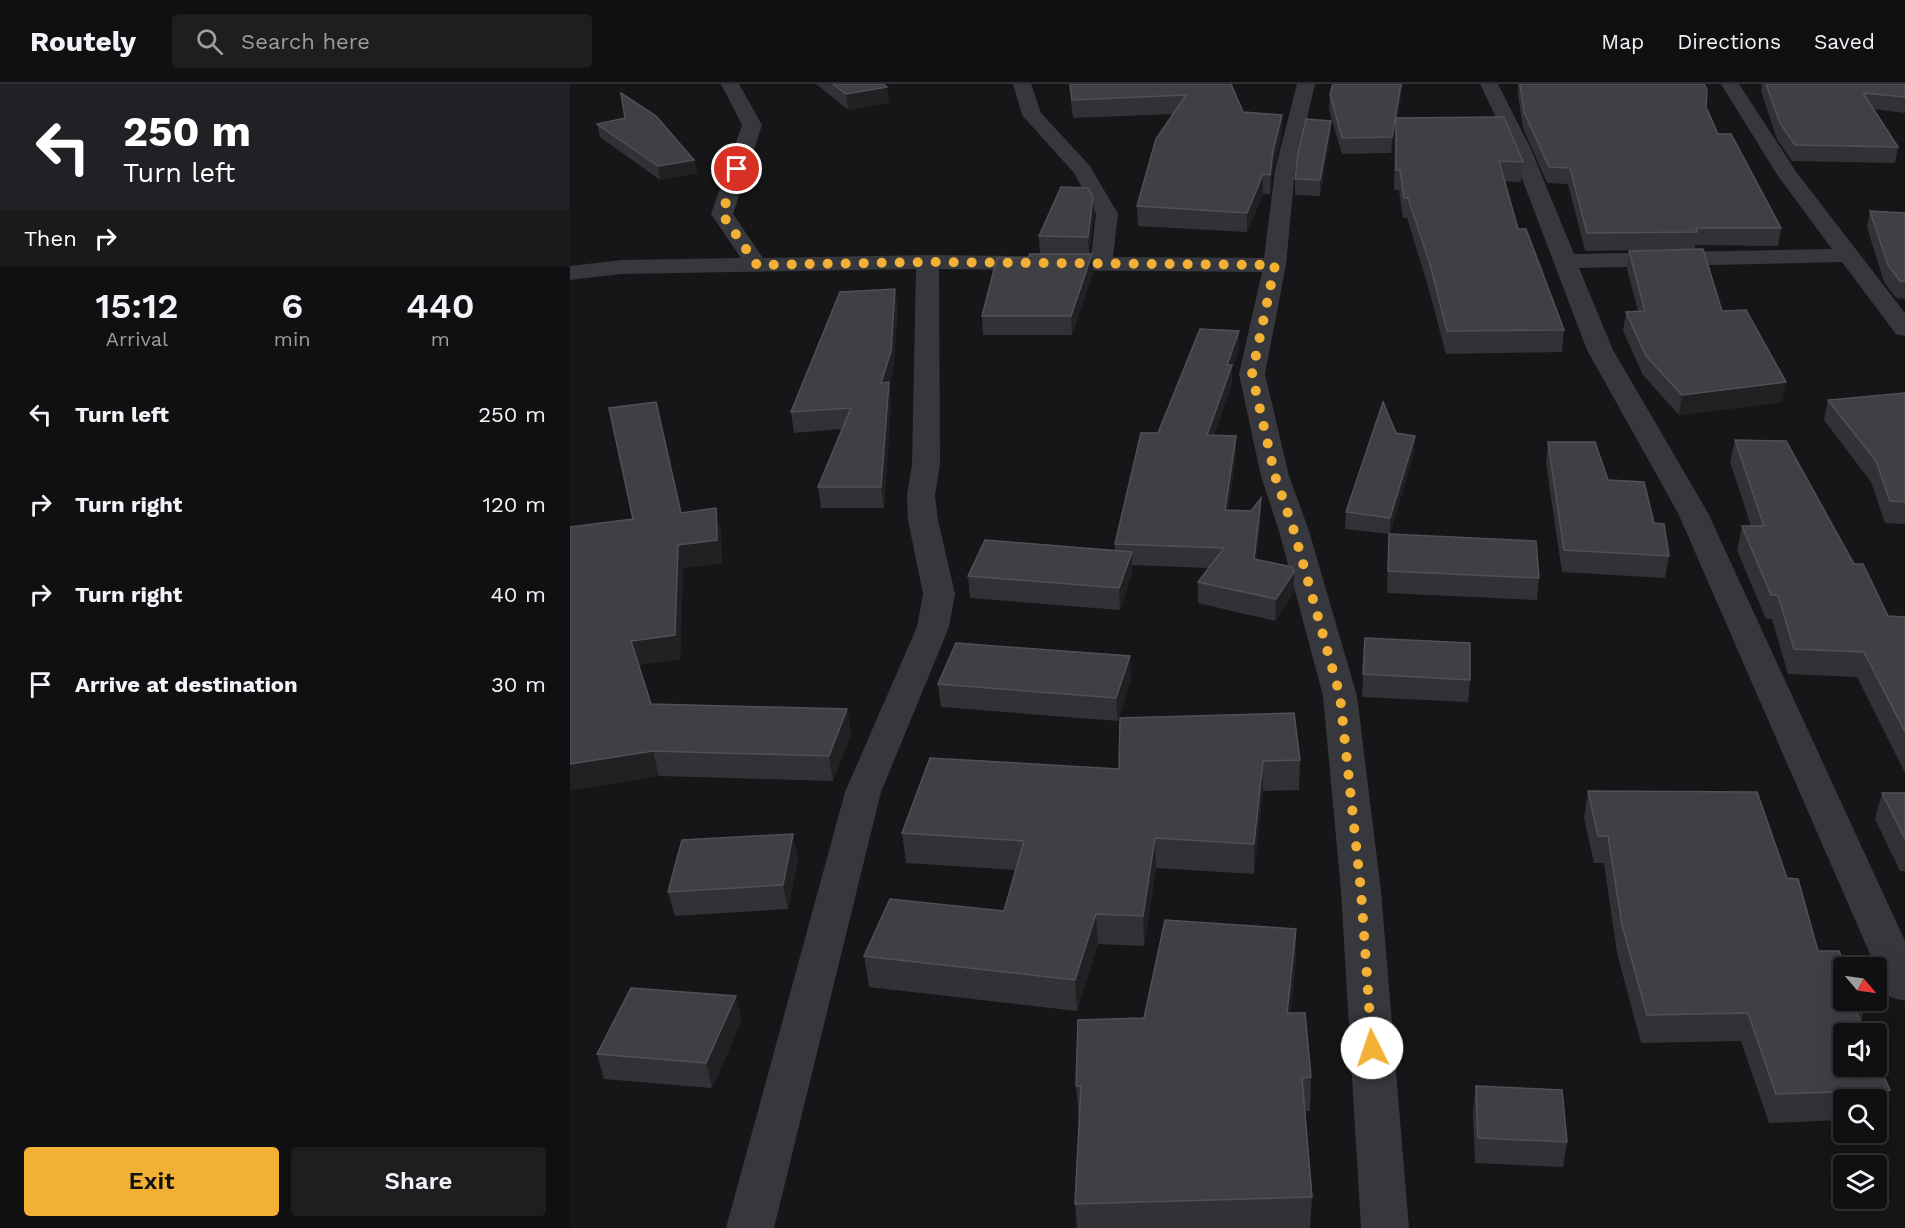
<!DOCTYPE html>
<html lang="en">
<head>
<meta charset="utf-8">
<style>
	body { margin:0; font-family:"Work Sans",sans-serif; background:#1e1e20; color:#f1f3f6; height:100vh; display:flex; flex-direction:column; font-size:22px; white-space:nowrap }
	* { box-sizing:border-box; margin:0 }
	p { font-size:20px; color:#9c9d9f }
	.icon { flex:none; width:33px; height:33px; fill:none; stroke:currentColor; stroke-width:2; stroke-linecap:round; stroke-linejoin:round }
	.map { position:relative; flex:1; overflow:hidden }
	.panel { display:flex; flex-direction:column; background:#101012; width:570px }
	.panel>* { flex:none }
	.banner { background:#202124; color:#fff; overflow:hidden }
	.needle { width:39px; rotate:119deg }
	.tools { position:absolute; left:1263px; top:873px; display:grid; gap:12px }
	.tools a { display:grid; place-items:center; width:54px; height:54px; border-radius:6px; background:#101012; box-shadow:0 6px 24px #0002,0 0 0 2px #303032; font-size:30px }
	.pin { position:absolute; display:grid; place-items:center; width:51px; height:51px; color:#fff; margin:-26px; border:3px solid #fff; border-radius:50%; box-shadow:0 2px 6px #0007 }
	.me { position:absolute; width:66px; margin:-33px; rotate:356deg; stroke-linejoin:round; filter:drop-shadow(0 0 4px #0008) }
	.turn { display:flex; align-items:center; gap:21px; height:126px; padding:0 24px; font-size:27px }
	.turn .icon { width:78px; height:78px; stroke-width:2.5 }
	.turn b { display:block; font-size:42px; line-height:51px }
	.then { display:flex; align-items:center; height:57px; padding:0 24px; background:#0003; gap:12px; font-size:22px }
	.eta { display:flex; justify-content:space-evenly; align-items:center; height:102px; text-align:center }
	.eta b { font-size:36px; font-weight:600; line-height:42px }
	.primary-button { display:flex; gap:12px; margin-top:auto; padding:12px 24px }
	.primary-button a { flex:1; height:69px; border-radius:6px; background:#f2b134; color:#111; font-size:24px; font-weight:600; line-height:69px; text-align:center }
	.primary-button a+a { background:#1e1e20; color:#f1f3f6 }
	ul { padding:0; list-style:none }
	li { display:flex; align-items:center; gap:18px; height:90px; padding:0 24px }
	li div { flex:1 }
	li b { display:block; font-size:22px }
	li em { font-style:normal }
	header { display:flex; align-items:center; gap:36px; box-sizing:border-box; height:84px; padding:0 30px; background:#101012; border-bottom:2px solid #303032 }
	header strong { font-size:28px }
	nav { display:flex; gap:33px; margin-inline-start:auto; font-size:21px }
	.search { width:420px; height:54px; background:#1e1e20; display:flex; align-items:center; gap:15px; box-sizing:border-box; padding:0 21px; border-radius:6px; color:#9c9d9f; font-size:22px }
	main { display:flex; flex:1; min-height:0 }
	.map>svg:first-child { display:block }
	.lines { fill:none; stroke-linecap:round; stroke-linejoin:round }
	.minor { fill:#37383d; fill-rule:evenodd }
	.wall { fill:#323236 }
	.shaded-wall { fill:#212124 }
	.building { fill:#3f3f44; stroke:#4f5156; stroke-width:1.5 }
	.route { stroke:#f2b134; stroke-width:10; stroke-dasharray:0 18 }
</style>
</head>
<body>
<header>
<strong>Routely</strong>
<div class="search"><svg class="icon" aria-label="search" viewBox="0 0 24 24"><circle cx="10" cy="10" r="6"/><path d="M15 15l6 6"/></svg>Search here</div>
<nav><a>Map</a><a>Directions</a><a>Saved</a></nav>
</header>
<main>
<section class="panel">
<div class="banner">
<div class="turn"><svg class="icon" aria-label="left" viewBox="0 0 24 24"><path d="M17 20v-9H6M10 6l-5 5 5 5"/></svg><div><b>250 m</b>Turn left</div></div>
<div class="then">Then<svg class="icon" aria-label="right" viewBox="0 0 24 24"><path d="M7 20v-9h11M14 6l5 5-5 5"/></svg></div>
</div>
<div class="eta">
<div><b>15:12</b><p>Arrival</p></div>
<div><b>6</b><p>min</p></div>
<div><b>440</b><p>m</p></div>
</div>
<ul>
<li><svg class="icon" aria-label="left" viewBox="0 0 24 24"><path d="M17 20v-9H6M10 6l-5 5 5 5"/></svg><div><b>Turn left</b></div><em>250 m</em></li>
<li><svg class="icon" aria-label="right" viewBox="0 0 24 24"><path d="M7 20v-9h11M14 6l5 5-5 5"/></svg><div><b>Turn right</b></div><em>120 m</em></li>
<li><svg class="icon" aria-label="right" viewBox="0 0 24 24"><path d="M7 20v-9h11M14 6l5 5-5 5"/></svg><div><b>Turn right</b></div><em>40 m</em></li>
<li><svg class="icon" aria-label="arrive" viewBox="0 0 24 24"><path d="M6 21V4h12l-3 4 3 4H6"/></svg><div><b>Arrive at destination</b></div><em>30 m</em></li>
</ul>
<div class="primary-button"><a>Exit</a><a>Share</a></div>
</section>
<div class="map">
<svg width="1335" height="1144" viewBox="0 0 1335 1144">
	<rect width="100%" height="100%" fill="#161618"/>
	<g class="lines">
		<path class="minor" d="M151,0H169L192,41L163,130L193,174L358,171L521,173L526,130L504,89L452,31L443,0H461L471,29L520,82L548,130L543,173L694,174L705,86L727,0H745L725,86L716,181L695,290L719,392L739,447L787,612L811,807L839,1144H791L771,807L753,612L709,447L691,392L669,290L692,188L369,185L370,380L365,411L368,436L385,510L379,543L311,708L204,1144H156L275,708L347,543L353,510L338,436L337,411L342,380L346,185L51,190L0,196V182L51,176L171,174L141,130L172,41Z
			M910,0H928L960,63L1004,170L1262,165L1208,92L1151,0H1169L1227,89L1335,229V252L1326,250L1272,178L1009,184L1043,266L1138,429L1335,857V917L1320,913L1314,902L1108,429L1017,266L940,63Z"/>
	</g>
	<path class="wall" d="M246,0H313L319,19L278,26Z
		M499,0H661L673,28L712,31V49L703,86L700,110H693L677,148L568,142L567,122L603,30L503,34Z
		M833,0L827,34L953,78L951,98L935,97L948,145L994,246L992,268L876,270L858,202L837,134H833L829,106H824L825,46L821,69L772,70L759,26L760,10Z
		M948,0H1134L1136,23L1148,50L1211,144L1208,162L1125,161V165L1015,167L998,100L977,99L953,44L948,11Z
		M1192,0H1335V29L1303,25L1328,63L1325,79L1222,77L1207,55L1191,7Z
		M55,34L124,76L127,89L90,96L30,53L27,40Z
		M761,37L760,53L750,112L725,111V95Z
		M1300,127L1335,129V215L1326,214L1314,198L1297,143Z
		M524,130L519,170L523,189L502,251H413L412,232L458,174L470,170L469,152Z
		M1059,167L1152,227L1212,318L1109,331L1073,291L1053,247L1056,228L1068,227L1057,185Z
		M328,224L323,287L319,301L321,318L314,424H251L248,403L272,345L224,349L221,328Z
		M669,266L662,284V300L644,351L666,372L658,426L681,427L691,414V434L686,476L724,488L723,510L705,537L628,519V498L639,484L562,481V489L550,526L400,514L398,492L545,466V460L588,349Z
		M1335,309V440L1315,439L1301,398L1254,336L1258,316Z
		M826,349L845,352L844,368L820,450L775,445L776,428Z
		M1165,356L1284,480L1318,532L1335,533V689L1287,593L1218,590L1202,535H1196L1167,466L1172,442H1181L1160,378Z
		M978,358L1038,396L1099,472L1095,494L992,488L976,379Z
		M111,429L151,448L152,479L113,484L110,575L68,581L81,620L277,625L281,650L263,697L89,692L0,706L63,435Z
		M819,450L969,494L967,516L817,509Z
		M795,554L900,596L898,618L792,613Z
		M561,595L548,637L371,623L368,600Z
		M550,634L730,676L729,706L693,707L684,790L586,784L574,862L528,860L507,927L299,903L294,872L434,827L446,786L336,779L332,749L549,685Z
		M1018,707L1217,794L1248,867L1294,927L1291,937L1320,1006L1311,1035H1306V1016H1274V1036L1199,1039L1171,957L1071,959L1047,869L1034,779H1024L1014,734Z
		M1312,709H1335V787H1330L1305,735Z
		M228,774L218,825L105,832L98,808Z
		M726,845V878L720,929L741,993L740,1027H735L742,1113L740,1144H507L505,1120L509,1036L506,1002L574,934Z
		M172,936L142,1004L34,995L27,970Z
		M906,1002L997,1058L993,1083L905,1079L903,1027Z"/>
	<path class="shaded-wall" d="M831,0H833L826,43V34L825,46L821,69L822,53Z
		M317,3L319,19L278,26L276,10Z
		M712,31V49L703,86L700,110V91L703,67Z
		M761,37L760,53L750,112V96Z
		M124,76L127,89L90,96L88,82Z
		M693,90V110L677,148V129Z
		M523,113L524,130L519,171L518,153Z
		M522,170L523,189L502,251L501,232Z
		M325,205L328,224L323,287L319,301L321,318L314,424L311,403V299Z
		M669,247V266L662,284V300L637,371V351L657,281Z
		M1216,298L1212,318L1109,331L1112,311Z
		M666,352V372L655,446V426Z
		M845,352L844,368L820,450V434Z
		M691,414V434L684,496V475Z
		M146,424L151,448L152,479L113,484L110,575L67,581L61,557L108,461Z
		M562,468V489L550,526L549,504Z
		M724,488L723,510L705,537L706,515Z
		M560,572L561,595L548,637L546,614Z
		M277,625L281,650L263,697L259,672Z
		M83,667L89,692L0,706V680Z
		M693,677V707L684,790V760Z
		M223,750L228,774L218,825L213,801Z
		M585,754L586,784L574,862L573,832Z
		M526,830L528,860L507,927L505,896Z
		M726,845V878L716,962L717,929Z
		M166,912L172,936L142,1004L136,979Z"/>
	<path class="building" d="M263,0H313L317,3L276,10Z
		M500,0H661L673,28L712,31L703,67L700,91L693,90L677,129L567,122L586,55L616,11L502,16Z
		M763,0H831L822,53L772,54L760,10Z
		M950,0H1134L1137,6L1136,23L1148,50H1161L1211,144H1126L1127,148L1017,149L1000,84L979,83L954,28Z
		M1196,0H1335V13L1293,9L1328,63L1225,61L1210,39Z
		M51,9L86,32L124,76L88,82L27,40L55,34Z
		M934,33L953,78L929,77L948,145H956L994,246L877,247L860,180L838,114H834L830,86H826V34Z
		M736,35L761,37L750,96L725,95L728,70Z
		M491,103L518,104L523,113L518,153L469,152Z
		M1300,127L1335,129V197H1330L1318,181Z
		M1133,165L1152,227L1176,226L1216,298L1112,311L1076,272L1056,228L1075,227L1059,167Z
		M460,170H522L501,232H412L427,174H458Z
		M325,205L321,267L311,299L319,298L311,403H248L281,324L221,328L270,208Z
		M630,245L669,247L657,281H662L637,351L666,352L655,426L681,427L691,414L684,475L722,483L724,488L706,515L628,498L654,464L545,460L571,349H588Z
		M1335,309V418L1320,417L1306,377L1258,316Z
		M86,318L111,429L146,424L147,456L108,461L105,551L61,557L81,620L277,625L259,672L83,667L0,680V443L63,435L39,324Z
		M813,318L826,349L845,352L820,434L776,428Z
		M1165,356L1216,357L1284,480H1293L1318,532L1335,533V648L1294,568L1224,565L1208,511H1201L1172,442H1194Z
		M978,358H1025L1038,396L1074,398L1084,439L1094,440L1099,472L994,466Z
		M819,450L966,457L969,494L818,487Z
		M415,456L562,468L549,504L398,492Z
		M795,554L900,559V596L793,590Z
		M386,559L560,572L546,614L368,600Z
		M724,629L730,676L693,677L684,760L585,754L573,832L526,830L505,896L294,872L320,815L434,827L454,757L332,749L360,674L549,685L550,634Z
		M1018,707L1187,708L1217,794L1228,795L1248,867H1269L1276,884H1274V916H1290L1294,927H1286L1296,950H1274V982H1306V975L1320,1006L1206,1010L1178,929L1077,931L1052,841L1038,752H1028Z
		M1312,709H1335V755Z
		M223,750L213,801L98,808L112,756Z
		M595,836L726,845L717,929H735L741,993L732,994L742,1113L505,1120L511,1002H506L508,936L574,934Z
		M61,904L166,912L136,979L27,970Z
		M906,1002L992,1006L997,1058L908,1054Z"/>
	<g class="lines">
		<path class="route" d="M167,85L152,130L187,181L358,178L705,181L682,290L705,392L724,447L770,612L791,807L802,964"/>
	</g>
</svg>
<div class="tools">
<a><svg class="needle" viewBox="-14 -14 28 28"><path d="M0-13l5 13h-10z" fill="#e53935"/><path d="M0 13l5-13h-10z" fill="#9c9d9f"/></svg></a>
<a><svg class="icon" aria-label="sound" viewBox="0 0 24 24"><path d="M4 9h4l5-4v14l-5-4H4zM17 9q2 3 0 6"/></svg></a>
<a><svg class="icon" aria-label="search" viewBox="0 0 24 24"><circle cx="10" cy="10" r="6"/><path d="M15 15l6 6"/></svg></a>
<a><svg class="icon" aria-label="layers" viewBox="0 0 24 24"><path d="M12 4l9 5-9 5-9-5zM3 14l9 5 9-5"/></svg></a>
</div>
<div class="pin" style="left:167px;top:85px;background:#d93025"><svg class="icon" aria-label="arrive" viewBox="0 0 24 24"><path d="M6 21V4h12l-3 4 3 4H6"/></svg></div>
<svg class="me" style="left:802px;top:964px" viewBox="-20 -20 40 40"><circle r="19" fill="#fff"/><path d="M0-13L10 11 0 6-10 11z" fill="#f2b134"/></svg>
</div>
</main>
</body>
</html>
